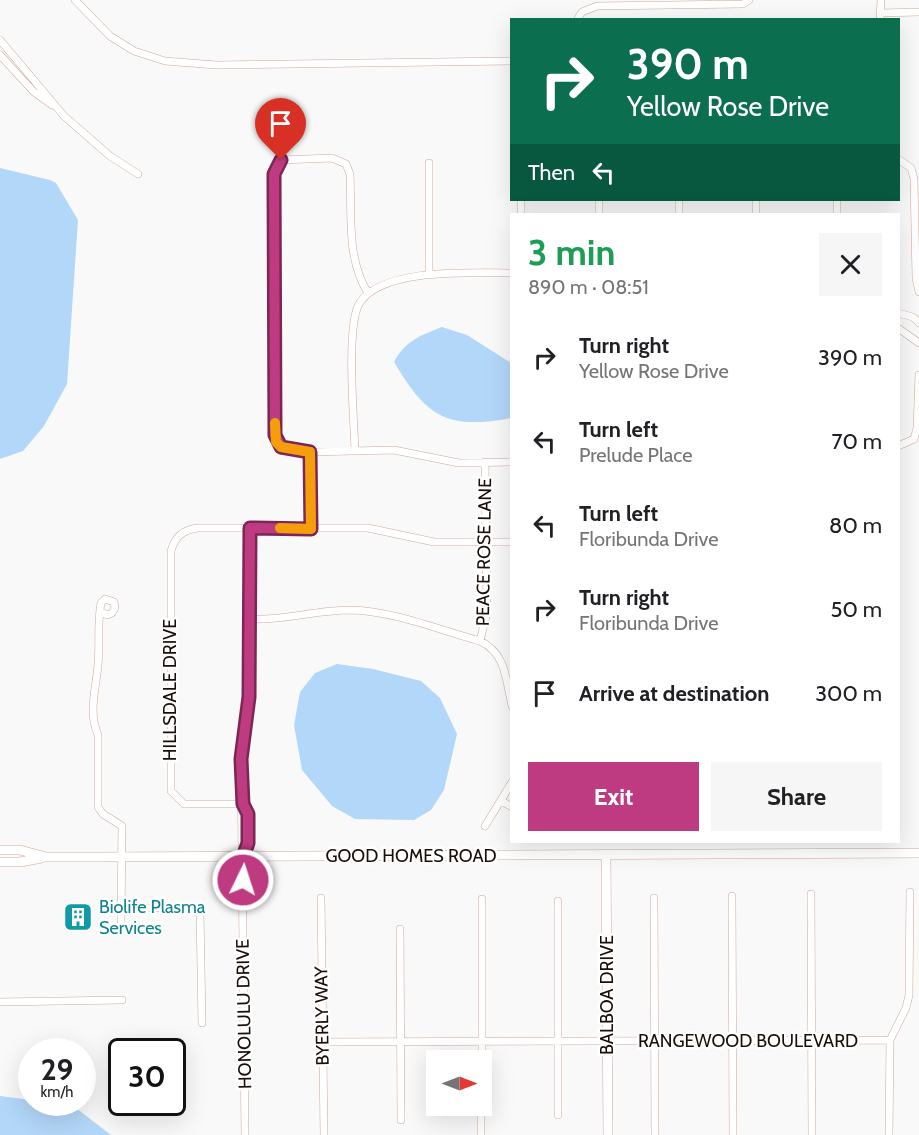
<!DOCTYPE html>
<html lang="en">
<head>
<meta charset="utf-8">
<style>
	body { margin:0; font-family:Cabin,sans-serif; background:#f6f6f6; color:#202124; height:100vh; display:flex; flex-direction:column; font-size:22px; white-space:nowrap }
	* { box-sizing:border-box; margin:0 }
	p { font-size:20px; color:#757577 }
	.icon { flex:none; width:33px; height:33px; fill:none; stroke:currentColor; stroke-width:2; stroke-linecap:round; stroke-linejoin:round }
	.map { position:relative; flex:1; overflow:hidden }
	.sheet { position:absolute; left:510px; top:213px; width:390px; height:630px; display:flex; flex-direction:column; background:#fff; border-radius:0px; box-shadow:0 6px 24px #0002 }
	.sheet>* { flex:none }
	.hud { position:absolute; left:510px; top:18px; width:390px; height:183px; border-radius:0px; box-shadow:0 6px 24px #0002; background:#0b6e4f; color:#fff; overflow:hidden }
	.needle { width:39px; rotate:90deg }
	.controls { position:absolute; left:426px; top:1050px; display:grid; gap:12px }
	.controls a { display:grid; place-items:center; width:66px; height:66px; border-radius:0px; background:#fff; box-shadow:0 6px 24px #0002; font-size:30px }
	.speed { position:absolute; left:18px; top:1038px; display:flex; gap:12px; font-size:30px; font-weight:700; text-align:center }
	.speed>* { display:grid; place-content:center; width:78px; height:78px; border-radius:50%; background:#fff; box-shadow:0 6px 24px #0002; line-height:1 }
	.speed small { font-size:15px; font-weight:400 }
	.speed .limit { border:3px solid #111; border-radius:9px; background:#fff; color:#111 }
	.pin { position:absolute; display:grid; place-items:center; width:51px; height:51px; color:#fff; margin:-62px -26px; border-radius:50% 50% 50% 0; rotate:-45deg; box-shadow:0 0 6px #0007 }
	.pin .icon { rotate:45deg }
	.me { position:absolute; width:66px; margin:-33px; rotate:4deg; stroke-linejoin:round; filter:drop-shadow(0 0 4px #0008) }
	.turn { display:flex; align-items:center; gap:21px; height:126px; padding:0 18px; font-size:27px }
	.turn .icon { width:78px; height:78px; stroke-width:2.5 }
	.turn b { display:block; font-size:42px; line-height:51px }
	.then { display:flex; align-items:center; height:57px; padding:0 18px; background:#0003; gap:12px; font-size:22px }
	.round { display:grid; place-items:center; flex:none; width:63px; height:63px; border-radius:0px; background:#f6f6f6 }
	.overview { display:flex; align-items:center; justify-content:space-between; height:102px; padding:0 18px }
	h1 { font-size:36px; font-weight:700; line-height:45px; color:#1e9e55 }
	.button { display:flex; gap:12px; margin-top:auto; padding:12px 18px }
	.button a { flex:1; height:69px; border-radius:0px; background:#be3b81; color:#fff; font-size:24px; font-weight:700; line-height:69px; text-align:center }
	.button a+a { background:#f6f6f6; color:#202124 }
	ul { padding:0; list-style:none }
	li { display:flex; align-items:center; gap:18px; height:84px; padding:0 18px }
	li div { flex:1 }
	li b { display:block; font-size:22px }
	li em { font-style:normal }
	.map>svg:first-child { display:block }
	.water { fill:#b3d7f9 }
	.lines { fill:none; stroke-linecap:round; stroke-linejoin:round }
	.street-casing { stroke:#cda998; stroke-width:8 }
	.secondary-casing { stroke:#cda998; stroke-width:10 }
	.street { stroke:#fff; stroke-width:7 }
	.secondary { stroke:#fff; stroke-width:9 }
	.route-casing { stroke:#7c2654; stroke-width:15 }
	.route { stroke:#be3b81; stroke-width:10 }
	.slow { stroke:#f59e0b; stroke-width:10 }
	.labels { text-anchor:middle; dominant-baseline:central; stroke-width:5; stroke-linejoin:round; paint-order:stroke }
	.street-label { font-size:18px; fill:#1a0e08; stroke:#fff }
	.culture-label { font-size:18px; fill:#0d838f; stroke:#fff; text-anchor:start }
</style>
</head>
<body>
<div class="map">
<svg width="919" height="1135" viewBox="0 0 919 1135">
	<rect width="100%" height="100%" fill="#f9f9f9"/>
	<path class="water" d="M0,168L50,180L56,183L78,220L67,384L44,426L23,451L0,459Z
		M442,327L467,335L511,363V418C446,430 427,417 394,362C405,341 421,335 442,327Z
		M337,664L373,669L421,681L440,698L457,734L444,790L431,810L414,820L355,819L332,806L302,770L294,725L300,692L315,673Z
		M0,1096L31,1100L32,1102L72,1105L111,1135H0Z"/>
	<g class="lines">
		<g class="street-casing">
			<path id="street" d="M75,0L110,36L134,51L165,61L216,65L512,61
				M881,13L919,12
				M577,20L582,12L597,6L743,4L749,0
				M880,20L881,0
				M0,40L64,116L110,156L138,174
				M0,55L34,92L52,105
				M898,159L911,168L914,179L916,278L919,292
				M429,163V274
				M521,200V214
				M599,200V214
				M679,200V214
				M756,200V214
				M837,200V214
				M368,293C346,258 352,214 350,174L346,164L332,158L281,160L274,174L276,442L288,449L310,452L394,450L459,463L512,462
				M898,313L913,317L919,323
				M898,328L919,343
				M898,446L914,439L917,428L919,375
				M355,451C354,420 346,327 359,304C381,267 473,273 512,273
				M310,452L311,529
				M101,612L107,615L112,613L115,608L114,602L105,599L101,603C97,623 100,644 98,665C96,689 88,712 98,735V807L103,814L122,826L121,924
				M249,619C283,621 316,610 350,610C394,611 439,630 480,641C506,653 506,680 512,706
				M480,641L487,612L485,462
				M502,801L512,807
				M243,804H184L171,791V551C175,537 182,530 198,528H368L434,542H512
				M243,804C251,821 249,840 243,857
				M485,826L512,782
				M811,894L812,1135
				M732,896L733,1135
				M321,898L324,1135
				M654,898L655,1135
				M558,901V1115
				M121,908H190L200,914L202,1023
				M400,929L401,1120
				M0,1002L122,1000
				M322,1042L890,1040
				M482,1065V899
				M245,1135L241,759L249,697L250,528
				M481,1135V1106
				M889,1135L890,1040L906,1008L909,995L910,892"/>
		</g>
		<g class="secondary-casing">
			<path id="secondary" d="M0,850H20L46,857H97L919,853
				M606,855L608,1135
				M0,862H20L42,858"/>
		</g>
		<use href="#street" class="street"/>
		<use href="#secondary" class="secondary"/>
	</g>
	<g class="lines">
		<g class="route-casing">
			<path id="route" d="M243,880V857L248,843V814L243,804L241,759L249,697L250,528L311,529L310,452L281,447L275,435L274,174L281,160"/>
		</g>
		<use href="#route" class="route"/>
		<path class="slow" d="M275,423L276,442L281,447L310,452L311,529L280,528"/>
	</g>
	<defs>
		<g id="building-square" transform="scale(1.5)"><rect x="-9" y="-9" width="18" height="18" rx="4" fill="#0f9aa8" stroke="#fff"/><path d="M-4-6H4V6H1V3H-1V6H-4ZM-2.5-4.3h1.7v1.8h-1.7ZM.8-4.3h1.7v1.8H.8ZM-2.5-1h1.7V.8h-1.7ZM.8-1h1.7V.8H.8Z" fill="#fff"/></g>
	</defs>
	<g fill-rule="evenodd">
		<use href="#building-square" x="78" y="917"/>
	</g>
	<g class="labels">
		<g class="street-label">
			<text transform="translate(484 552) rotate(-89)">PEACE ROSE LANE</text>
			<text transform="translate(170 690) rotate(-90)">HILLSDALE DRIVE</text>
			<text x="411" y="856">GOOD HOMES ROAD</text>
			<text transform="translate(607 995) rotate(-90)">BALBOA DRIVE</text>
			<text transform="translate(244 1014) rotate(-91)">HONOLULU DRIVE</text>
			<text transform="translate(322 1016) rotate(-91)">BYERLY WAY</text>
			<text x="748" y="1041">RANGEWOOD BOULEVARD</text>
		</g>
		<g class="culture-label">
			<text x="99" y="907">Biolife Plasma<tspan x="99" dy="21">Services</tspan></text>
		</g>
	</g>
</svg>
<div class="controls">
<a><svg class="needle" viewBox="-14 -14 28 28"><path d="M0-13l5 13h-10z" fill="#e53935"/><path d="M0 13l5-13h-10z" fill="#757577"/></svg></a>
</div>
<div class="speed"><div>29<small>km/h</small></div><div class="limit">30</div></div>
<div class="pin" style="left:281px;top:160px;background:#d93025"><svg class="icon" aria-label="arrive" viewBox="0 0 24 24"><path d="M6 21V4h12l-3 4 3 4H6"/></svg></div>
<svg class="me" style="left:243px;top:880px" viewBox="-20 -20 40 40"><circle r="17" fill="#be3b81" stroke="#fff" stroke-width="3"/><path d="M0-11L8 9 0 5-8 9z" fill="#fff"/></svg>
<div class="hud">
<div class="turn"><svg class="icon" aria-label="right" viewBox="0 0 24 24"><path d="M7 20v-9h11M14 6l5 5-5 5"/></svg><div><b>390 m</b>Yellow Rose Drive</div></div>
<div class="then">Then<svg class="icon" aria-label="left" viewBox="0 0 24 24"><path d="M17 20v-9H6M10 6l-5 5 5 5"/></svg></div>
</div>
<section class="sheet">
<div class="overview"><div><h1>3 min</h1><p>890 m · 08:51</p></div><a class="round"><svg class="icon" aria-label="close" viewBox="0 0 24 24"><path d="M6 6l12 12M18 6L6 18"/></svg></a></div>
<ul>
<li><svg class="icon" aria-label="right" viewBox="0 0 24 24"><path d="M7 20v-9h11M14 6l5 5-5 5"/></svg><div><b>Turn right</b><p>Yellow Rose Drive</p></div><em>390 m</em></li>
<li><svg class="icon" aria-label="left" viewBox="0 0 24 24"><path d="M17 20v-9H6M10 6l-5 5 5 5"/></svg><div><b>Turn left</b><p>Prelude Place</p></div><em>70 m</em></li>
<li><svg class="icon" aria-label="left" viewBox="0 0 24 24"><path d="M17 20v-9H6M10 6l-5 5 5 5"/></svg><div><b>Turn left</b><p>Floribunda Drive</p></div><em>80 m</em></li>
<li><svg class="icon" aria-label="right" viewBox="0 0 24 24"><path d="M7 20v-9h11M14 6l5 5-5 5"/></svg><div><b>Turn right</b><p>Floribunda Drive</p></div><em>50 m</em></li>
<li><svg class="icon" aria-label="arrive" viewBox="0 0 24 24"><path d="M6 21V4h12l-3 4 3 4H6"/></svg><div><b>Arrive at destination</b></div><em>300 m</em></li>
</ul>
<div class="button"><a>Exit</a><a>Share</a></div>
</section>
</div>
</body>
</html>
